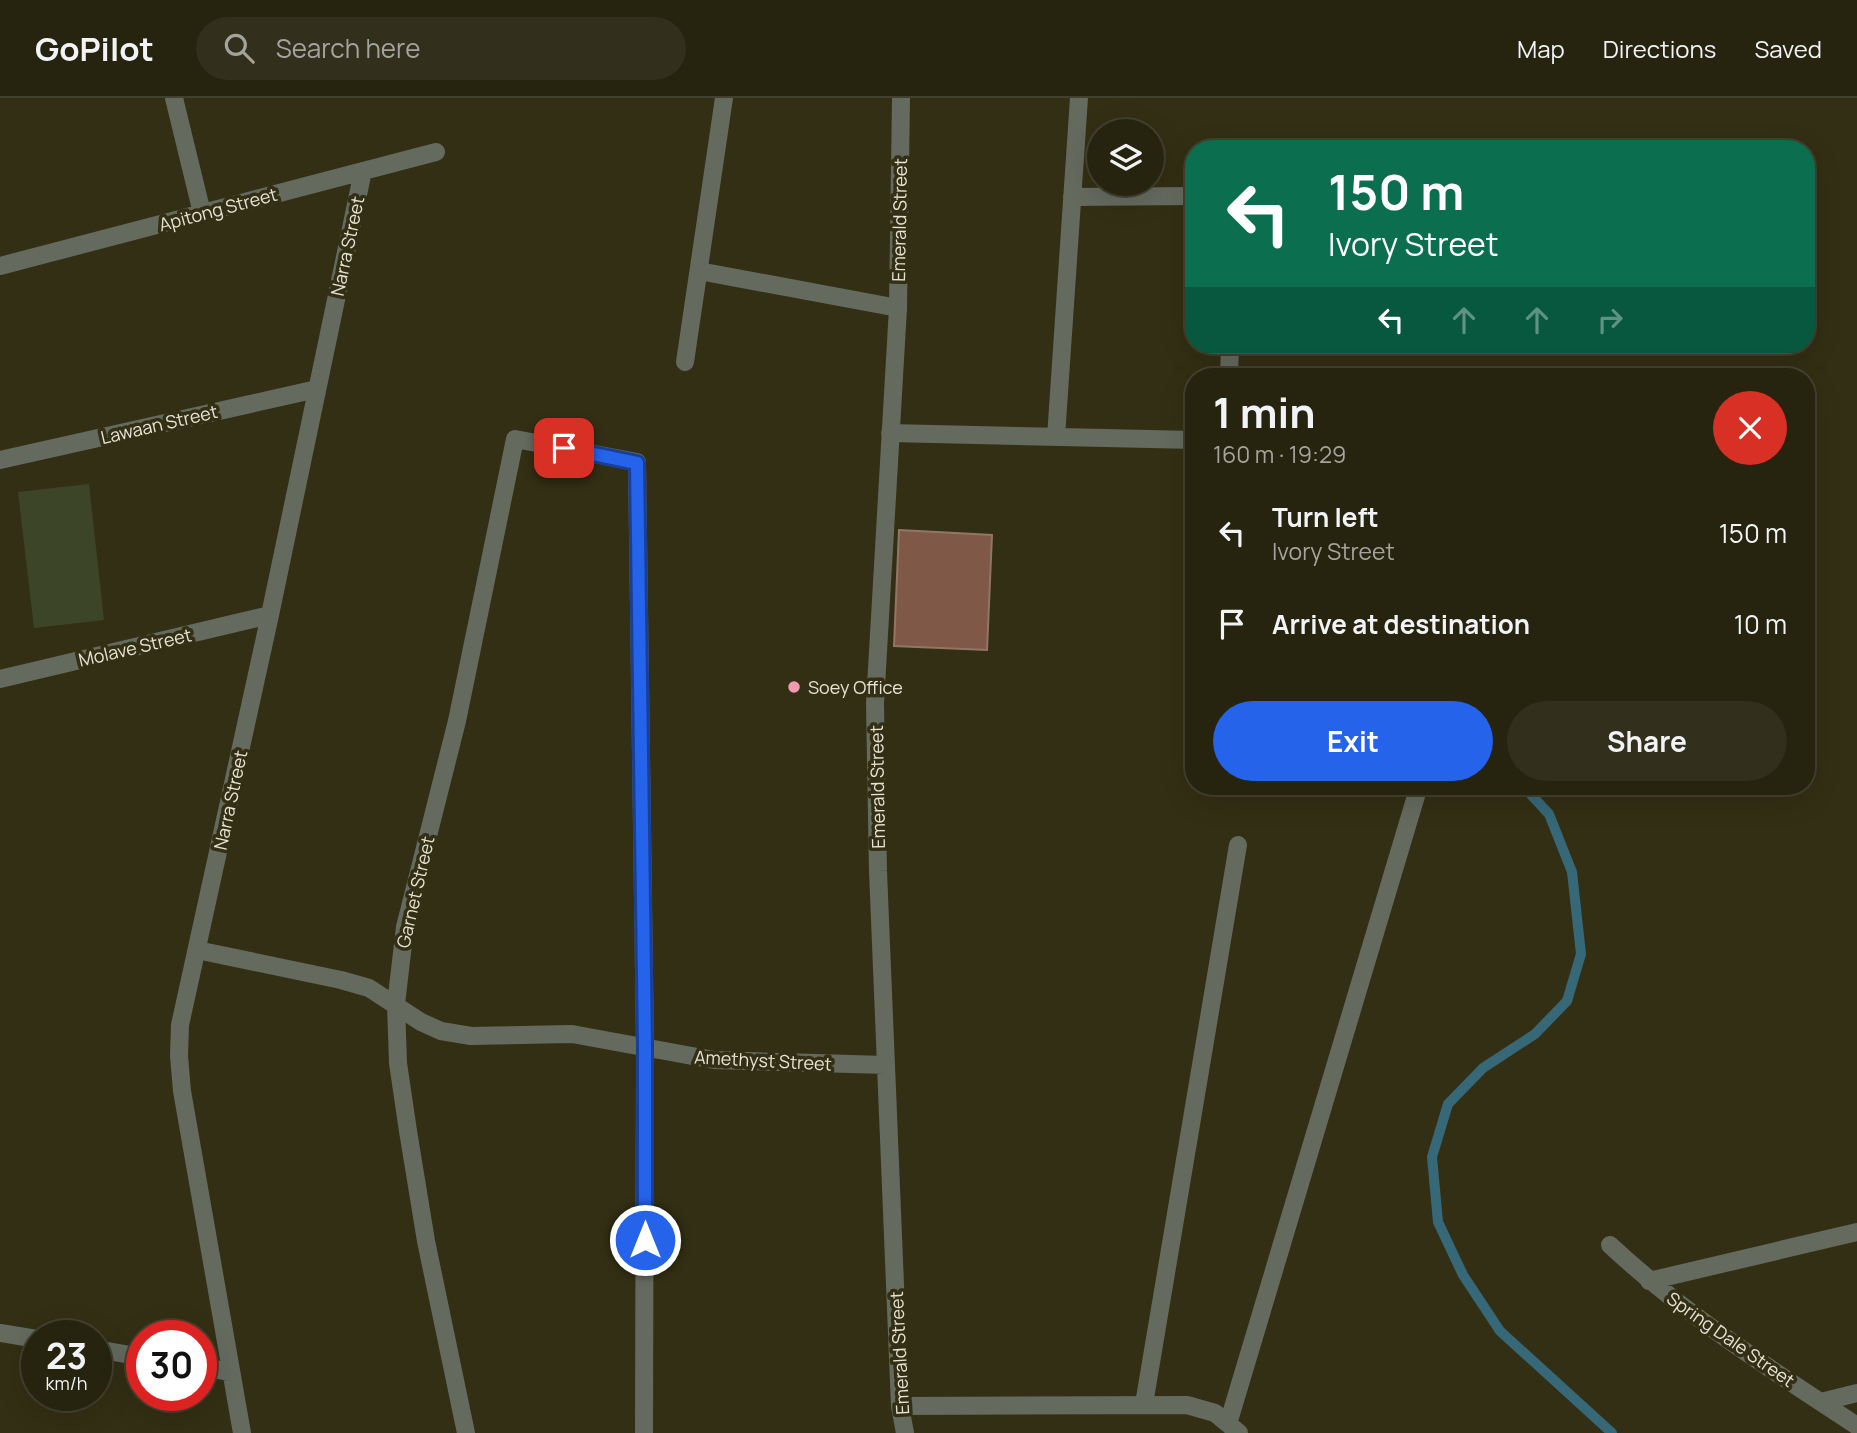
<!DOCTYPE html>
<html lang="en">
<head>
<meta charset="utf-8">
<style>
	body { margin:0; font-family:Manrope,sans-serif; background:#322f1d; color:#f1f3f6; height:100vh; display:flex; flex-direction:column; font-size:26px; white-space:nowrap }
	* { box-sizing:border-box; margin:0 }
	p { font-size:23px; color:#a4a49e }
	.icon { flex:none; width:38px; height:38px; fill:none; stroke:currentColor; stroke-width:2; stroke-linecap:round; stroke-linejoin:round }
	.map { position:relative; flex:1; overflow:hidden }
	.sheet { position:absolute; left:1185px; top:270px; width:630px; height:427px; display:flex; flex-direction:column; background:#26230f; border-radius:28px; box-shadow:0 7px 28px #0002,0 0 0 2px #42402f }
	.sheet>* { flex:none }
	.top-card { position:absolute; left:1185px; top:42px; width:630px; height:214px; border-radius:28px; box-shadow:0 7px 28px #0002,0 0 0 2px #42402f; background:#0b6e4f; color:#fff; overflow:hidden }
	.buttons { position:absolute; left:1087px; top:21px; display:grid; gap:14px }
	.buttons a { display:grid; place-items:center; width:77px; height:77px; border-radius:50%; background:#26230f; box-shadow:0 7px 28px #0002,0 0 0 2px #42402f; font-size:35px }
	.speed { position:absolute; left:21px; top:1222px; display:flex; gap:14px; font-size:35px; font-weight:700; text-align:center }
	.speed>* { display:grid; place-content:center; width:91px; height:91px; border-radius:50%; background:#26230f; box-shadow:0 7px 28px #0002,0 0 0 2px #42402f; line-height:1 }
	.speed small { font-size:18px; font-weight:400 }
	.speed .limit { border:10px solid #d22; background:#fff; color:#111 }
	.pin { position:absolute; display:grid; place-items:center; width:60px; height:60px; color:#fff; margin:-30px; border-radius:14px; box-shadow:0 4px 10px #0006 }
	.me { position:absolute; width:77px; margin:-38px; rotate:0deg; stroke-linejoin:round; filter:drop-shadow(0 0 5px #0008) }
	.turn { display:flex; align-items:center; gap:24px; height:147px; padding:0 28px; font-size:32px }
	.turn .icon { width:91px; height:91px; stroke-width:2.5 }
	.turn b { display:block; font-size:49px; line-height:60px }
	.lanes { display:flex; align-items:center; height:66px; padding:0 28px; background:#0003; justify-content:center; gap:35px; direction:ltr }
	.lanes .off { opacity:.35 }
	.round { display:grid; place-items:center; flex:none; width:74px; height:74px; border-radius:37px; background:#322f1d }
	.headline { display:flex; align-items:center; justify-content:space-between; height:119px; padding:0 28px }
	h1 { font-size:42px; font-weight:700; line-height:52px }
	.primary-button { display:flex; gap:14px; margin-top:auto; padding:14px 28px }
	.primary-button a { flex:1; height:80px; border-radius:42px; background:#2563eb; color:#fff; font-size:28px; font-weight:700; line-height:80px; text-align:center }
	.primary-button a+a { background:#322f1d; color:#f1f3f6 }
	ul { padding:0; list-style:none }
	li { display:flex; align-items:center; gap:21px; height:91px; padding:0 28px }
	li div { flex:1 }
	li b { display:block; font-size:26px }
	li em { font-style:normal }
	header { display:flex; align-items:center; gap:42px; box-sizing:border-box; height:98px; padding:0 35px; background:#26230f; border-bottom:2px solid #42402f }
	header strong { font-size:33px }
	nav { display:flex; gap:38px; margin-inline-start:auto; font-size:24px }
	.search { width:490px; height:63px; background:#322f1d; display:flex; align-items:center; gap:18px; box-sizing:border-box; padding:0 24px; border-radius:38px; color:#a4a49e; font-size:26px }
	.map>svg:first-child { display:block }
	.green { fill:#3d4528 }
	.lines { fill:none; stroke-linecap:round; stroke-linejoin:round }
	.stream { stroke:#366877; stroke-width:10 }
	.building { fill:#805847; stroke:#937568; stroke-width:2 }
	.lane { stroke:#656a5f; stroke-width:18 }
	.street { stroke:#656a5f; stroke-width:18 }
	.route-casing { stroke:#184099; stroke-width:18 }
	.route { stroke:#2563eb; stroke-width:12 }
	.poi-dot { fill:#f19ab1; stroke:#332f14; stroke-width:2.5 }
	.labels { text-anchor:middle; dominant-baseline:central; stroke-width:7; stroke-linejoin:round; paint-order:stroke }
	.street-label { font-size:18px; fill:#e6e3d4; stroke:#332f14 }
	.poi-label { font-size:18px; fill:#e6e3d4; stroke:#332f14; text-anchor:start }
</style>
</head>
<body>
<header>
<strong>GoPilot</strong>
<div class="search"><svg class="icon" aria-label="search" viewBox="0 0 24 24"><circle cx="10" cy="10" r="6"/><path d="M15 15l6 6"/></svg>Search here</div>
<nav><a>Map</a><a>Directions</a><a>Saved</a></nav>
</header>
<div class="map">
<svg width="1857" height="1335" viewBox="0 0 1857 1335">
	<rect width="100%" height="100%" fill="#332f14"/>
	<path class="green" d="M89,386L104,522L34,530L18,394Z"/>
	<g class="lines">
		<path class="stream" d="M1523,688L1549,716L1572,774L1581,856L1567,903L1535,936L1483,970L1448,1006L1432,1059L1438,1124L1463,1177L1500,1233L1612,1335"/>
	</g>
	<path class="building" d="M899,432L992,437L987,552L894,548Z"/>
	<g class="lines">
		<path class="lane" d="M699,173L898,210
			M685,264L724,0"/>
		<path class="street" d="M174,0L202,115
			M901,0L898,210L875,605L878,773L900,1308L905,1335
			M1072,99L1194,98
			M0,168L436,54
			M1229,278L1230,247
			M890,335L1194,342
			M1056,339L1079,0
			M0,362L317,291
			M0,581L270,517
			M197,852L341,882L369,890L421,924L441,933L471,938L572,936L714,962L886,967
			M1610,1147C1685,1217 1772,1272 1857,1328
			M1649,1183L1857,1134
			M0,1235L37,1241
			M96,1251L142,1259
			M201,1269L231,1274
			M1821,1304L1857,1295
			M1144,1306L1238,747
			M900,1308L1187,1307L1215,1315L1239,1335
			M1228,1326L1419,688
			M242,1335L182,993L179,958L180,927L270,517L363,73
			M466,1335L426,1143L408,1033L398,965L396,906L405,829L457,623L515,341L637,364L645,949L644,1335"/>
	</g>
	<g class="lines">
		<g class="route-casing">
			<path id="route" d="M564,350L637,365L645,949V1142"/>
		</g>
		<use href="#route" class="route"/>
	</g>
	<circle class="poi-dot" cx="794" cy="589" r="7"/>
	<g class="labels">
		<g class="street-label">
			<text transform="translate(218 111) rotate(-15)">Apitong Street</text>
			<text transform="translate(899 122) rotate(-89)">Emerald Street</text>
			<text transform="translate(347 148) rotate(-78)">Narra Street</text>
			<text transform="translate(159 326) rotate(-13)">Lawaan Street</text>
			<text transform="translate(135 549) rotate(-13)">Molave Street</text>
			<text transform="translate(877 689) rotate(-91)">Emerald Street</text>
			<text transform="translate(230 702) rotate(-78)">Narra Street</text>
			<text transform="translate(415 794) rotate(-77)">Garnet Street</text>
			<text transform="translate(763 962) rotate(3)">Amethyst Street</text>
			<text transform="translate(1731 1241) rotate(35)">Spring Dale Street</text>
			<text transform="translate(899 1255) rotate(-93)">Emerald Street</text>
		</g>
		<g class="poi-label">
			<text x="808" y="589">Soey Office</text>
		</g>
	</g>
</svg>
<div class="buttons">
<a><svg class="icon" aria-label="layers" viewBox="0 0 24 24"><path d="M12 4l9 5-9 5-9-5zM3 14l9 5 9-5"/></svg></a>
</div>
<div class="speed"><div>23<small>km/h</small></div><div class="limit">30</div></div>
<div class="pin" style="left:564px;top:350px;background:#d93025"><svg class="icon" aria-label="arrive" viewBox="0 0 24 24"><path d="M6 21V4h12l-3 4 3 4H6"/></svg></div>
<svg class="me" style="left:645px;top:1142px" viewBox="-20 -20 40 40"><circle r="17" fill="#2563eb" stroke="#fff" stroke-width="3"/><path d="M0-11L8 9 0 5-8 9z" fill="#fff"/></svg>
<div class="top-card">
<div class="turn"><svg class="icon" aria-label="left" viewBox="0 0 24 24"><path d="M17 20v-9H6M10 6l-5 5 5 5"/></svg><div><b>150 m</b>Ivory Street</div></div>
<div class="lanes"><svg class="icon" aria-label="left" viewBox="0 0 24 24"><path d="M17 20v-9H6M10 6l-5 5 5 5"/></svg><svg class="icon off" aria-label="ahead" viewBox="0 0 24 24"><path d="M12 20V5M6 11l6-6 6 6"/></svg><svg class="icon off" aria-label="ahead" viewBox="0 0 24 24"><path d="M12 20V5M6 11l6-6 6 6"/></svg><svg class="icon off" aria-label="right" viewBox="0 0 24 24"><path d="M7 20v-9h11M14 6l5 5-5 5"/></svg></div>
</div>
<section class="sheet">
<div class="headline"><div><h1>1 min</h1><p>160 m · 19:29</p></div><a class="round" style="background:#d93025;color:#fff"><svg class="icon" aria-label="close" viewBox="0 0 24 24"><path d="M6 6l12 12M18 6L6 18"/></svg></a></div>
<ul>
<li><svg class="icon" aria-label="left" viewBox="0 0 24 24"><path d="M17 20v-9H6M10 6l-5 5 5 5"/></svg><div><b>Turn left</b><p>Ivory Street</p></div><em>150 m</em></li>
<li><svg class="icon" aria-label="arrive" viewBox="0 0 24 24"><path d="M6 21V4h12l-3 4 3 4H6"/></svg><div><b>Arrive at destination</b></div><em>10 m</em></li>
</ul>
<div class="primary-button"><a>Exit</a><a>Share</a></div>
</section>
</div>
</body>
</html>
